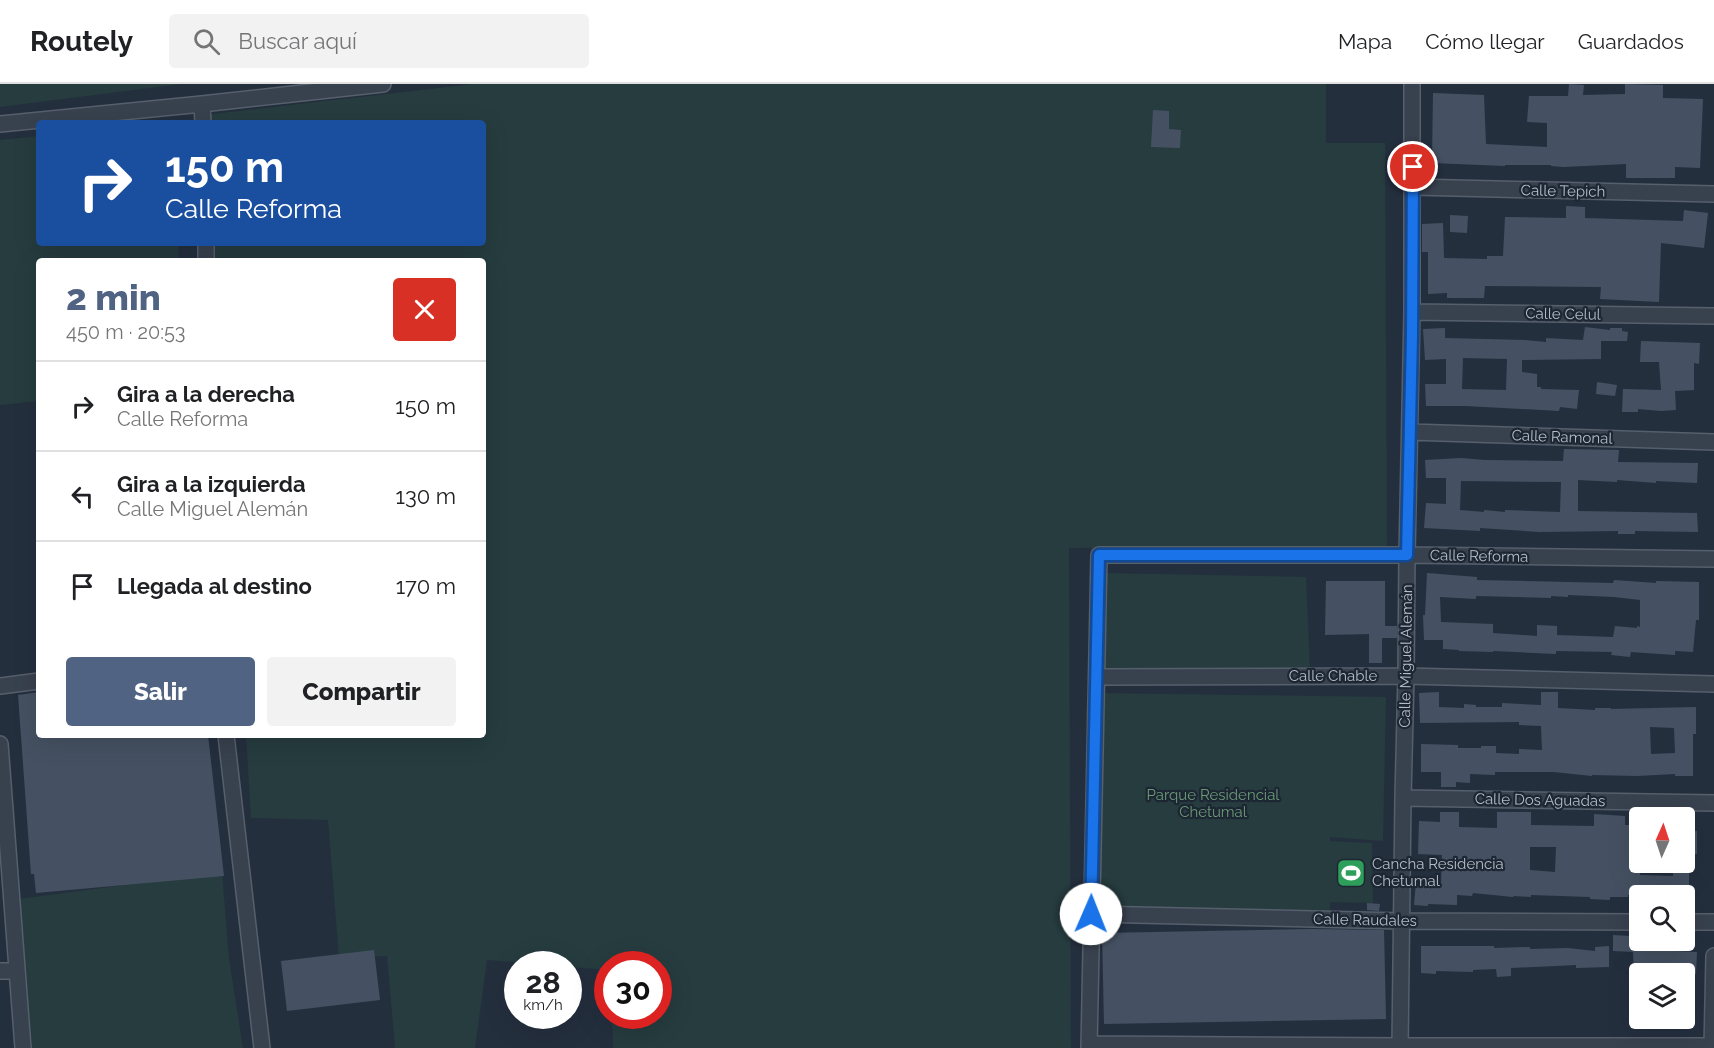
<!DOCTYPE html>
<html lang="es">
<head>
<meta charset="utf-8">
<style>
	body { margin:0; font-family:Raleway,sans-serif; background:#f2f2f2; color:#202124; height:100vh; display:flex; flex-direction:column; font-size:22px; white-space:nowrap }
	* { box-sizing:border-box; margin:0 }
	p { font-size:20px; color:#757577 }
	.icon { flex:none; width:33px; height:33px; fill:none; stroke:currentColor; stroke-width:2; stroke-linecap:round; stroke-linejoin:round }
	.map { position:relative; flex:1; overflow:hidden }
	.panel { position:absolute; left:36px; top:174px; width:450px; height:480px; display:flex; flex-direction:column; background:#fff; border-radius:6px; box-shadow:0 6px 24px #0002 }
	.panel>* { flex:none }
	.hud { position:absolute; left:36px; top:36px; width:450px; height:126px; border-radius:6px; box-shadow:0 6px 24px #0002; background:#1a4fa0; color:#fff; overflow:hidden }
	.needle { width:39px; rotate:3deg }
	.tools { position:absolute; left:1629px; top:723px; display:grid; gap:12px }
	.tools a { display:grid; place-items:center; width:66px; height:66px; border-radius:6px; background:#fff; box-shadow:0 6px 24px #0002; font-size:30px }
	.speed { position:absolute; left:504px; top:867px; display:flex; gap:12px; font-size:30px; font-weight:700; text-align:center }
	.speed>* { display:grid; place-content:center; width:78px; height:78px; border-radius:50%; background:#fff; box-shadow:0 6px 24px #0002; line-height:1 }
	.speed small { font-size:15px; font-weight:400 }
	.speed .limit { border:9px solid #d22; background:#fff; color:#111 }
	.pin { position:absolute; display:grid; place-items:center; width:51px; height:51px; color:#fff; margin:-26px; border:3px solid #fff; border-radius:50%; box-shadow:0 2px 6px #0007 }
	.me { position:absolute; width:66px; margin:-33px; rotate:1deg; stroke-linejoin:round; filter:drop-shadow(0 0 4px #0008) }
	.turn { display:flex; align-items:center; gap:21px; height:126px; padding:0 30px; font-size:27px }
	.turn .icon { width:78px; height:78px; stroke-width:2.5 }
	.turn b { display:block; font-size:42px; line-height:51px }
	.round { display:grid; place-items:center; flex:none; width:63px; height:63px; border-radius:6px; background:#f2f2f2 }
	.headline { display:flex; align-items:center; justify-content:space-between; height:102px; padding:0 30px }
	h1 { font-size:36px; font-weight:800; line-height:45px; color:#506383 }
	.action { display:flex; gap:12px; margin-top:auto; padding:12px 30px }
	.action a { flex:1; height:69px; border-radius:6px; background:#506383; color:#fff; font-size:24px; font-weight:800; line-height:69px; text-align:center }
	.action a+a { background:#f2f2f2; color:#202124 }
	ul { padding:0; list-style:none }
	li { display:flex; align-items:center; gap:18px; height:90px; padding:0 30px; border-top:2px solid #e0e0e0 }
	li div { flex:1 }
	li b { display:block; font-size:22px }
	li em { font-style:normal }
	header { display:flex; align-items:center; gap:36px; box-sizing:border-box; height:84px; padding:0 30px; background:#fff; border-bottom:2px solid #e0e0e0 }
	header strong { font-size:28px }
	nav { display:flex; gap:33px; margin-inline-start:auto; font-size:21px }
	.search { width:420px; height:54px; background:#f2f2f2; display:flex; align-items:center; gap:15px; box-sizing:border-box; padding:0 21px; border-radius:6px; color:#757577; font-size:22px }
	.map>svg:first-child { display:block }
	.green { fill:#263c3f }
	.building { fill:#455162; fill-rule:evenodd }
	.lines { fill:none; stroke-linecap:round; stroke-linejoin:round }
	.minor-casing { stroke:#565f6c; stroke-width:18 }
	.minor { stroke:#38414e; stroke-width:15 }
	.route-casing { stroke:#114b97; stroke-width:15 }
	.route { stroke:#1a73e8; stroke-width:10 }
	.labels { text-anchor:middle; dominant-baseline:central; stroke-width:4.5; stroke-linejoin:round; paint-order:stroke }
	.street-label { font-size:15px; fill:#b4bcc9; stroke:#1d2633 }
	.park-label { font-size:15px; fill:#6b9a76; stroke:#1d2633 }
	.poi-label { font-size:15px; fill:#b4bcc9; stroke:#1d2633; text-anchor:start }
</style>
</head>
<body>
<header>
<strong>Routely</strong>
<div class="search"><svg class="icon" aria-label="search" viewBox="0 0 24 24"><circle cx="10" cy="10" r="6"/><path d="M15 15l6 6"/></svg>Buscar aquí</div>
<nav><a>Mapa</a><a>Cómo llegar</a><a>Guardados</a></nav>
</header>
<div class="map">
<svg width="1714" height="964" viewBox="0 0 1714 964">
	<rect width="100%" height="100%" fill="#242f3e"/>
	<path class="green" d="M0,0H181L0,23Z
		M473,0H1326V59H1385L1387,462L1069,464L1071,964H613L612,932H658V880H608L607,886L569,883L568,880H540L487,876L475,964H395L387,872L339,874L328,736L251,734L246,651H483V177H214L213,159H483V39H205L204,31Z
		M39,52V159H178L179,177H39V317L0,321V56Z
		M1104,489L1306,493L1310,585L1101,587Z
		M1102,609L1386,613L1383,757L1330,753V757L1372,759L1373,819L1330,818V830L1096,825Z
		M222,788L229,875L243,964H32L19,815Z"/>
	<path class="building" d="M1569,0L1584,1L1583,11L1625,10V0L1663,1V14L1703,15L1700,84L1675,83V94H1626V80L1564,83L1551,82V81H1505V82L1432,79L1433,9L1484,11L1486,60L1547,63V39L1527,38L1529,12H1568Z
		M1153,26L1169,27V45L1181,46L1180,64L1151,63Z
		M1566,122L1585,123V134L1683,137L1684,126L1708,129L1704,164L1661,159L1659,218L1600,215L1601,203L1485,202L1484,214H1447V209L1428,210V168H1422V140L1443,139L1444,174L1487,175V172H1503L1505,133L1566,134Z
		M1450,131L1468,132L1467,149L1450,148Z
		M1585,243L1610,246V244H1622V247L1628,248L1627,257H1601V275L1522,276V288L1537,290V303H1541V305L1579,306L1577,325L1560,323L1559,327L1466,322H1426L1425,300H1446V275L1425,276L1423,245L1445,244V254L1525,256L1546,258V254L1583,256ZM1463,274L1507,275L1506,306L1462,305Z
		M1641,257L1700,259L1699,280L1694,279V306L1675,307L1676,326L1661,327L1638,325V328H1622L1623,305L1661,306L1659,278H1640Z
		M1597,298L1617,301L1615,312L1596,310Z
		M1564,365L1619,366L1618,378L1698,379L1697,399L1656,397V399L1617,396V398L1578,396V427L1697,429L1698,448L1635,447V450H1618V447L1539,448L1480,444V447L1424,444L1426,419L1446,420V394H1426L1425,376L1461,374L1485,376L1563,377ZM1461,397L1561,398L1560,428L1505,426V428L1484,426V428L1460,426Z
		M1427,489L1477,493V496L1613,499L1614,496L1656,499V497L1699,498V536H1696L1693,568L1675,567V571L1631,568L1630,573L1611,571L1612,568L1556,567V570L1493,567V568L1459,567V566L1443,565V556H1424L1423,531H1425ZM1568,511L1614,513L1640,516V543L1637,542V544L1615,542L1613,553L1557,551V542L1537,541V552L1493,549V540L1441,538L1440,513L1476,515V512L1551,514V512L1568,513Z
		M1326,497H1385V542H1397V554H1382V579H1369V550L1325,551Z
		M39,608V651H208L224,792L36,809L34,790H31L18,611Z
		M1439,608V623L1464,624V620L1476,621V623H1502V619L1541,621V608H1558V624L1595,626V624H1611V625L1696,623V650H1693V692H1675V690L1637,692L1592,691V692L1554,688H1495V691L1470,690V699L1456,698V703H1441V688H1421V660L1458,661V664H1481V662H1496V669L1519,670V665L1542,666L1541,642L1519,641V638L1420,639L1419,609ZM1650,643L1674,644L1675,669L1651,670Z
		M1440,728H1459V743L1497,744V728H1531V741L1594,742V730L1625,732V741H1640V791L1673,792V786H1689V812L1628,811V813H1610V816L1590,815V813L1531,811V813L1514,812L1513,813L1473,809L1472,812L1457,811V821L1428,820V822L1414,821L1416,798L1441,800L1442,771L1418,770L1419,737L1440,738ZM1530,763H1556L1555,788L1530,786Z
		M1684,747H1697V770L1684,771Z
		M1367,819L1380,820L1379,827L1367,826Z
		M1310,845L1384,846L1386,935L1104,940L1102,849Z
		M1613,851L1630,852V855H1640V856H1677L1676,867L1697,868L1696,890H1634L1633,868L1613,867Z
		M1421,862H1494V864L1530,863V865L1568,864L1595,867V863L1609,862V883L1576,884V881L1511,884V892L1497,893L1496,885L1473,886V888L1436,887V890L1421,889Z
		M374,866L380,916L287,927L281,877Z"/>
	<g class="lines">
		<g class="minor-casing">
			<path id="minor" d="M202,20L203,39
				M0,40L202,20L383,0
				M1413,103L1714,110
				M206,159V177
				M1412,228L1714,232
				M1410,348L1714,358
				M1097,593L1406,592L1714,600
				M0,602L39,597
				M226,651L262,964
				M0,660L23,964
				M1403,714L1714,719
				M1091,830L1402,837L1640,838
				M1684,838H1714
				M0,887H17
				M1089,960L1400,962H1714
				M1089,964L1099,471H1407L1714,475
				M1400,964L1403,714L1406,592L1407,471L1412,228V0
				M1712,964L1714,872"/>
		</g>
		<use href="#minor" class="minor"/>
	</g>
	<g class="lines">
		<g class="route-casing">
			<path id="route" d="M1091,830L1099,471H1407L1412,252L1413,83"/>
		</g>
		<use href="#route" class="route"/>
	</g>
	<defs>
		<g id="stadium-square" transform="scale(1.5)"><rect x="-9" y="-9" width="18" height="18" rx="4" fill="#2e9e5b" stroke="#1d2633"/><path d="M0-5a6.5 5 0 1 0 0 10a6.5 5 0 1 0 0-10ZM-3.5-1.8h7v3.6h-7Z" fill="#fff"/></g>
	</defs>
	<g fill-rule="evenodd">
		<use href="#stadium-square" x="1351" y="789"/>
	</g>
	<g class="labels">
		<g class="street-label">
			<text transform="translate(1563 107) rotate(1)">Calle Tepich</text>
			<text transform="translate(1563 230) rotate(1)">Calle Celul</text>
			<text transform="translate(1562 353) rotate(2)">Calle Ramonal</text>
			<text transform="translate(1479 472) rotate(1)">Calle Reforma</text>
			<text transform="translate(1406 572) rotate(-89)">Calle Miguel Alemán</text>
			<text x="1333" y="592">Calle Chable</text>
			<text transform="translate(1540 716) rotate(1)">Calle Dos Aguadas</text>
			<text transform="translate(1365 836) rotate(1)">Calle Raudales</text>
		</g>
		<g class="park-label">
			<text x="1213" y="711">Parque Residencial<tspan x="1213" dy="17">Chetumal</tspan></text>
		</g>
		<g class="poi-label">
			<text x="1372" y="780">Cancha Residencia<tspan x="1372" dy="17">Chetumal</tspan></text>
		</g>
	</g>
</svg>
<div class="tools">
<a><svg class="needle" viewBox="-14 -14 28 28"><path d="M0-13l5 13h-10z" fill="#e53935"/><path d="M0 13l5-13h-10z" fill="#757577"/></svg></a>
<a><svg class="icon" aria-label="search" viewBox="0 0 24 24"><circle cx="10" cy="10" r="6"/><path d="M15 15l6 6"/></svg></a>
<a><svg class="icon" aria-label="layers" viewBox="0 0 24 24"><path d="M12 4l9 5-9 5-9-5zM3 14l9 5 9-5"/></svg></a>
</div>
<div class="speed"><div>28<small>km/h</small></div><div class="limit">30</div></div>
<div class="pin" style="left:1413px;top:83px;background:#d93025"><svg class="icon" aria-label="arrive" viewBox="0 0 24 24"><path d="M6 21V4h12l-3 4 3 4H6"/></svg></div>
<svg class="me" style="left:1091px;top:830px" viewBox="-20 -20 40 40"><circle r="19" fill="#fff"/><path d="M0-13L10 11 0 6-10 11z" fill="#1a73e8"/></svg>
<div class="hud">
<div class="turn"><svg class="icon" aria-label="right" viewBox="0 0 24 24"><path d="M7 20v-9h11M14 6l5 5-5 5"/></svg><div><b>150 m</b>Calle Reforma</div></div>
</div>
<section class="panel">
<div class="headline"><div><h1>2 min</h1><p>450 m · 20:53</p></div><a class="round" style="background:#d93025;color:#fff"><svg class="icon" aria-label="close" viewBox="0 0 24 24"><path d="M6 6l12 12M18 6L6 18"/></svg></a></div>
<ul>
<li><svg class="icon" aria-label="right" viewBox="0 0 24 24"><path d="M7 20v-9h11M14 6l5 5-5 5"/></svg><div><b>Gira a la derecha</b><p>Calle Reforma</p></div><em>150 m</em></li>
<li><svg class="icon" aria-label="left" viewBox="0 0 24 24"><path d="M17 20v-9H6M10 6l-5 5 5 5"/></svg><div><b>Gira a la izquierda</b><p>Calle Miguel Alemán</p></div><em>130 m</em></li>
<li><svg class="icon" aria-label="arrive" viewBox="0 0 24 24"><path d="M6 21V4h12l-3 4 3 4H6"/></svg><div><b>Llegada al destino</b></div><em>170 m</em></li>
</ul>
<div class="action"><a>Salir</a><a>Compartir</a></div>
</section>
</div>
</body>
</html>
